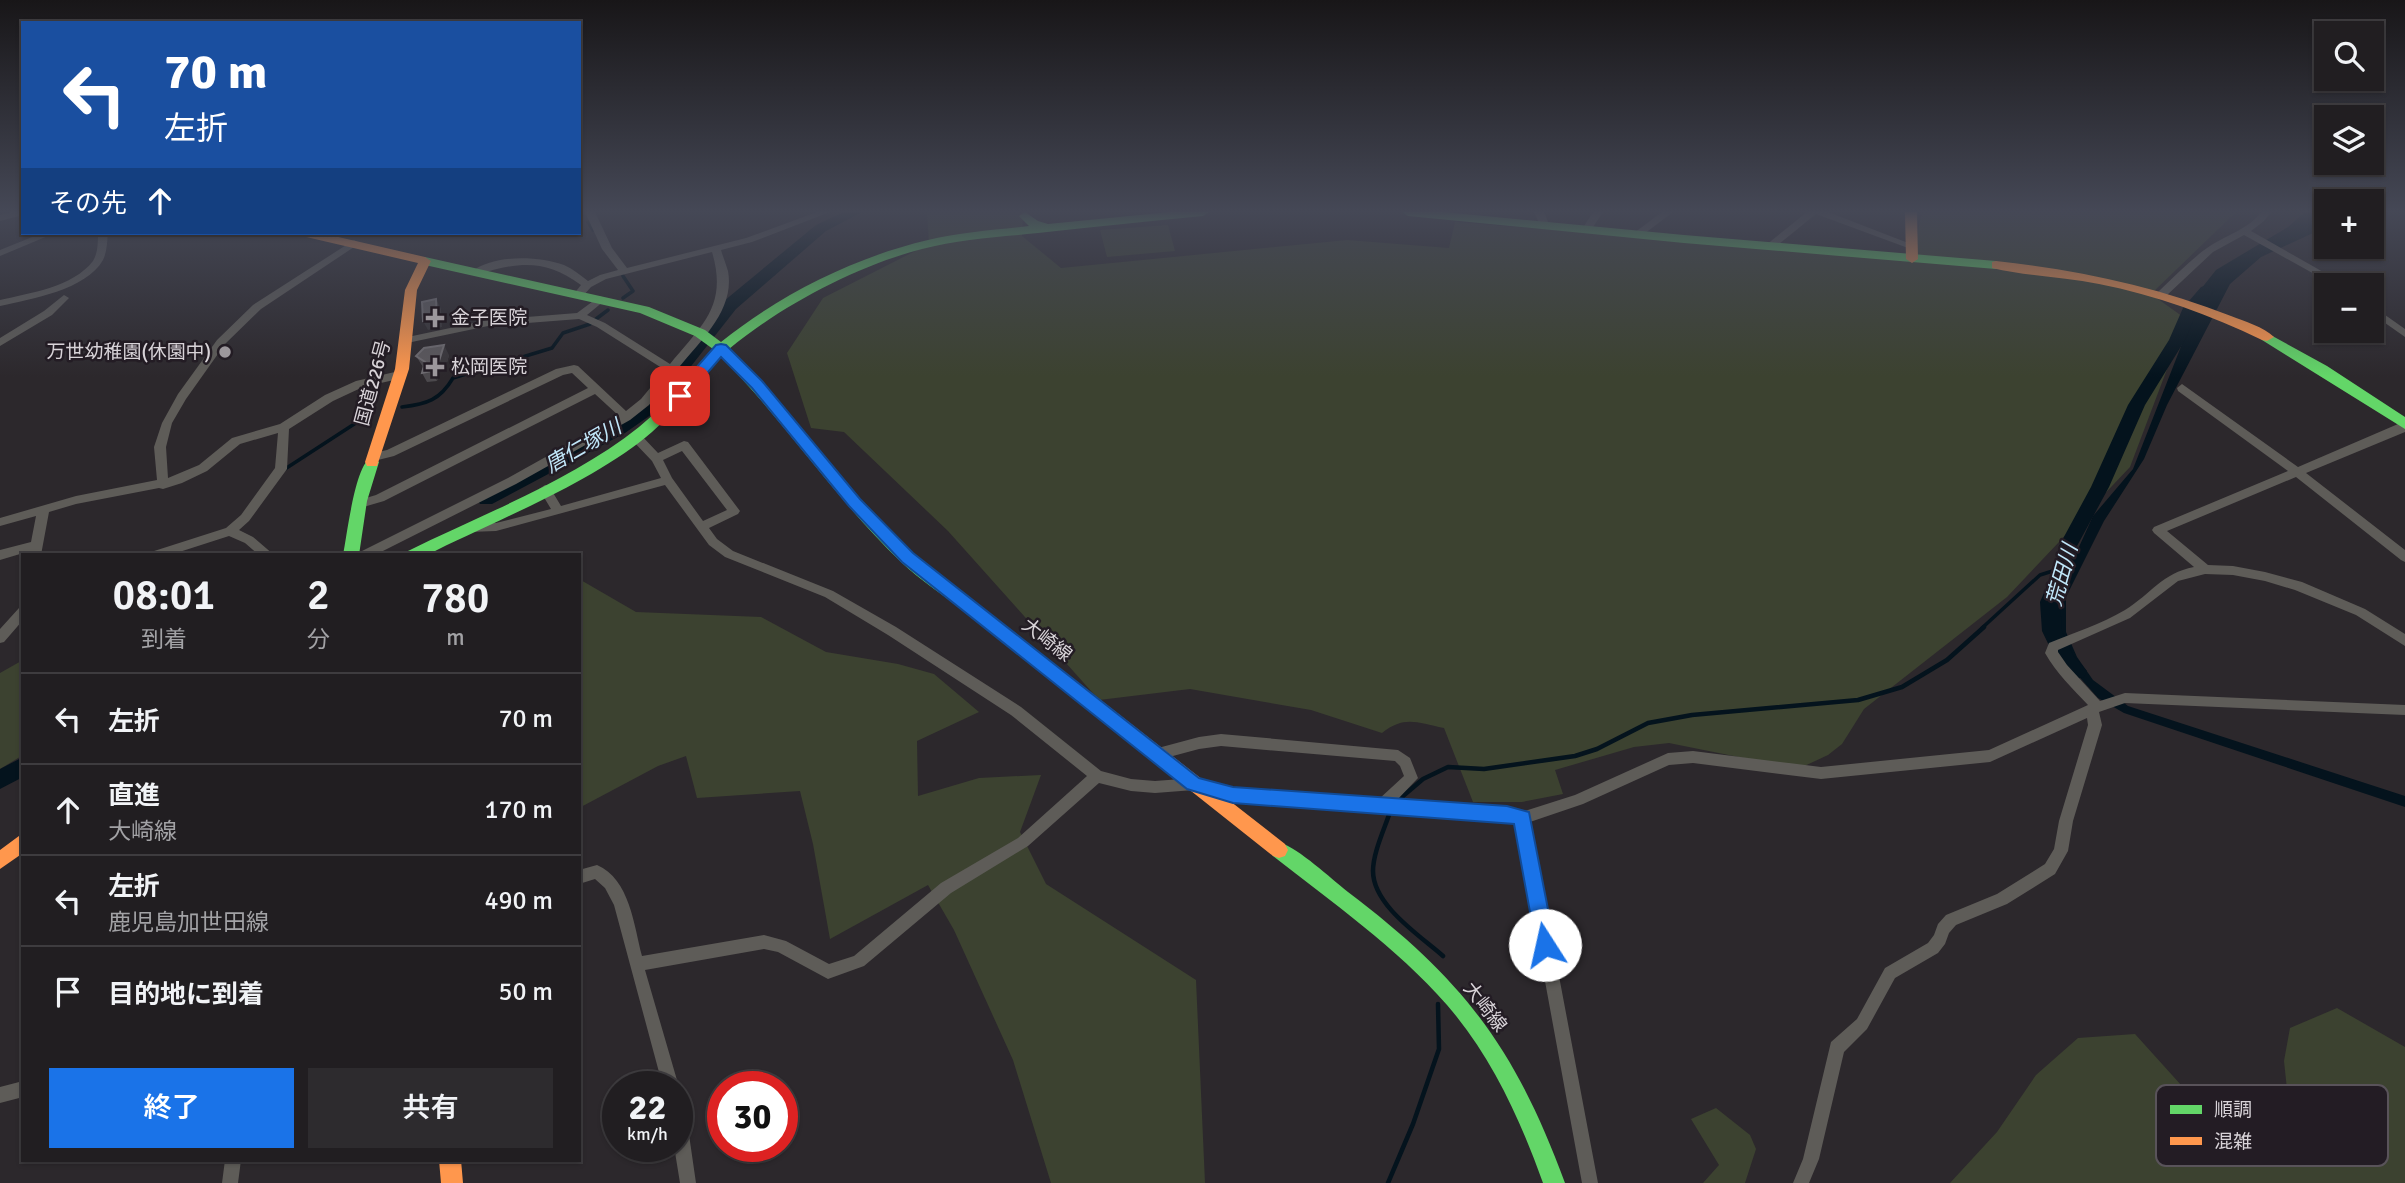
<!DOCTYPE html>
<html lang="ja">
<head>
<meta charset="utf-8">
<style>
	body { margin:0; font-family:Signika,"Noto Sans JP",sans-serif; background:#2d2b2e; color:#f1f3f6; height:100vh; display:flex; flex-direction:column; font-size:26px; white-space:nowrap }
	* { box-sizing:border-box; margin:0 }
	p { font-size:23px; color:#a2a2a5 }
	.icon { flex:none; width:38px; height:38px; fill:none; stroke:currentColor; stroke-width:2; stroke-linecap:round; stroke-linejoin:round }
	.map { position:relative; flex:1; overflow:hidden }
	.sheet { position:absolute; left:21px; top:553px; width:560px; height:609px; display:flex; flex-direction:column; background:#211e21; border-radius:0px; box-shadow:0 2px 5px #0004,0 0 0 2px #3e3c3f }
	.sheet>* { flex:none }
	.top-card { position:absolute; left:21px; top:21px; width:560px; height:214px; border-radius:0px; box-shadow:0 2px 5px #0004,0 0 0 2px #3e3c3f; background:#1a4fa0; color:#fff; overflow:hidden }
	.tools { position:absolute; left:2314px; top:21px; display:grid; gap:14px }
	.tools a { display:grid; place-items:center; width:70px; height:70px; border-radius:0px; background:#211e21; box-shadow:0 2px 5px #0004,0 0 0 2px #3e3c3f; font-size:35px }
	.speed { position:absolute; left:602px; top:1071px; display:flex; gap:14px; font-size:35px; font-weight:700; text-align:center }
	.speed>* { display:grid; place-content:center; width:91px; height:91px; border-radius:50%; background:#211e21; box-shadow:0 2px 5px #0004,0 0 0 2px #3e3c3f; line-height:1 }
	.speed small { font-size:18px; font-weight:400 }
	.speed .limit { border:10px solid #d22; background:#fff; color:#111 }
	.pin { position:absolute; display:grid; place-items:center; width:60px; height:60px; color:#fff; margin:-30px; border-radius:14px; box-shadow:0 4px 10px #0006 }
	.me { position:absolute; width:77px; margin:-38px; rotate:350deg; stroke-linejoin:round; filter:drop-shadow(0 0 5px #0008) }
	.turn { display:flex; align-items:center; gap:24px; height:147px; padding:0 28px; font-size:32px }
	.turn .icon { width:91px; height:91px; stroke-width:2.5 }
	.turn b { display:block; font-size:49px; line-height:60px }
	.then { display:flex; align-items:center; height:66px; padding:0 28px; background:#0003; gap:14px; font-size:26px }
	.eta { display:flex; justify-content:space-evenly; align-items:center; height:119px; text-align:center }
	.eta b { font-size:42px; font-weight:600; line-height:49px }
	.primary-button { display:flex; gap:14px; margin-top:auto; padding:14px 28px }
	.primary-button a { flex:1; height:80px; border-radius:0px; background:#1a73e8; color:#fff; font-size:28px; font-weight:600; line-height:80px; text-align:center }
	.primary-button a+a { background:#2d2b2e; color:#f1f3f6 }
	ul { padding:0; list-style:none }
	li { display:flex; align-items:center; gap:21px; height:91px; padding:0 28px; border-top:2px solid #3e3c3f }
	li div { flex:1 }
	li b { display:block; font-size:26px }
	li em { font-style:normal }
	.map>svg:first-child { display:block }
	.green { fill:#3c4230 }
	.water { fill:#04131d }
	.lines { fill:none; stroke-linecap:round; stroke-linejoin:round }
	.stream-far1 { stroke:#04131d; stroke-width:3.5 }
	.stream { stroke:#04131d; stroke-width:4.5 }
	.river { fill:#04131d; fill-rule:evenodd }
	.street { fill:#5e5c58; fill-rule:evenodd }
	.fast { fill:#63d668; fill-rule:evenodd }
	.slow { fill:#ff974d; fill-rule:evenodd }
	.wall { fill:#4c494d }
	.shaded-wall { fill:#39363a }
	.building { fill:#5b585c; stroke:#6e6b70; stroke-width:2 }
	.route { fill:#1a73e8; stroke:#114b97; stroke-width:2 }
	.poi-dot { fill:#9c979c; stroke:#231c24; stroke-width:2.5 }
	.labels { text-anchor:middle; dominant-baseline:central; stroke-width:5; stroke-linejoin:round; paint-order:stroke }
	.poi-label { font-size:19px; fill:#d8d3d8; stroke:#231c24; text-anchor:start }
	.street-label { font-size:19px; fill:#d8d3d8; stroke:#231c24 }
	.water-label { font-size:21px; font-style:italic; fill:#c1e7fa; stroke:#231c24 }
	.key { fill:#231c24; stroke:#59535a; stroke-width:2 }
	.key-label { font-size:19px; fill:#d8d3d8 }
</style>
</head>
<body>
<div class="map">
<svg width="2405" height="1183" viewBox="0 0 2405 1183">
	<rect width="100%" height="100%" fill="#2c282c"/>
	<path class="green" d="M927,212H1023L1022,236L1061,268L1347,240L1449,248L1455,222L1912,259L1922,212H2236L2151,294L2186,319L2130,467L2007,597L1864,709L1842,744L1828,755L1798,769L1669,743L1634,747L1555,770L1563,794L1522,802H1473L1444,728C1417,723 1405,715 1382,733L1311,710L1190,689L1099,700L948,531L844,432L811,428L787,353L823,298L929,244Z
		M1168,225L1175,251L1107,257L1100,230Z
		M579,579L636,612L761,617L826,652L898,664L934,674L979,712L917,741L918,796L979,778L1041,775L1020,832L1046,884L1196,980L1205,1183H1051L1013,1060L954,930L928,885L830,939L813,844L800,791L697,798L686,756L658,766L579,808Z
		M23,660V755L0,769V673Z
		M2337,1008L2405,1047V1183H1950L1997,1132L2036,1075L2078,1038L2135,1034L2200,1106L2276,1154L2292,1136L2284,1061L2290,1028Z
		M1716,1108L1750,1135L1756,1149L1745,1183H1703L1719,1165L1691,1119Z"/>
	<path class="water" d="M2305,212H2326V227L2261,257L2230,284L2167,405L2144,459L2104,521L2066,597V632L2077,657L2093,680L2128,706L2405,796V807L2124,713L2098,698L2066,662L2055,631L2059,591L2093,516L2133,469L2189,326L2197,294L2216,270L2288,227Z"/>
	<g class="lines">
		<path class="stream-far1" d="M579,214L582,216
			M588,222L593,230
			M623,276L633,291L623,298
			M596,319L608,310
			M402,407C427,404 440,400 453,378L552,348L563,333L590,324
			M285,469L362,419
			M1982,628L2040,575L2062,568"/>
		<path class="stream" d="M1396,802L1423,779L1448,767L1484,769L1575,756L1597,749L1648,723L1692,715L1858,700L1902,687L1947,660L1984,627
			M1391,809C1385,828 1373,852 1373,871C1373,905 1419,935 1443,956
			M1388,1183L1413,1124L1439,1049L1438,1004"/>
		<path class="river" d="M844,212H862L826,231L736,309L655,412L625,433L492,504H480L477,499L480,494L613,425L643,404L724,301L816,225Z
			M2207,285L2215,290L2196,314L2185,340L2145,405L2109,487L2077,546L2075,563L2060,602L2062,631L2073,655L2087,671L2084,677L2077,679L2070,677L2059,666L2042,631L2040,602L2057,563L2059,546L2091,487L2128,405L2169,340L2183,308L2201,287Z
			M23,757V777L0,789V769Z"/>
		<path class="street" d="M12,212H23V215L0,221V215Z
			M585,212H595L612,248L627,268L746,238L817,212H830L752,242L721,250C723,257 726,264 728,271C735,309 702,339 680,366L705,370L706,373L705,376L675,372L649,405L630,420L516,484L375,555H358L360,552L508,478L619,416L595,394L384,501L360,508L356,507L354,504L356,501L376,495L588,388L572,373L563,375L394,456L374,461L370,460L368,457L370,454L387,450L556,369L574,365L578,366L626,411L641,399L665,370L597,327L579,319L488,326L407,343L403,342V338L488,320L577,313L600,296L605,299L604,301L587,315L605,323L670,364C702,325 728,306 712,252L606,279L591,287L582,297L578,298L573,295L581,285C544,258 518,262 476,275L471,272C494,254 538,256 564,265C573,269 580,275 588,281L600,275L618,270L602,249Z
			M1534,212H1544L1550,227L1548,229H1542Z
			M1593,212H1603L1589,233H1583L1581,231Z
			M1662,212H1673L1640,237H1634V233Z
			M1807,212H1828L1916,246L1911,249L1908,248L1816,214L1779,244L1778,250H1772L1769,243L1771,241Z
			M2261,212H2271L2264,221L2251,231L2346,285H2334L2244,235L2213,252L2166,296H2158V292C2174,277 2190,260 2207,248C2225,235 2248,230 2261,212Z
			M42,233H55L0,256V250Z
			M98,233H108C107,242 107,252 103,260C86,290 31,299 0,306V300C30,293 73,287 93,261C98,253 98,242 98,233Z
			M354,240L359,243L357,245L261,309L225,344L186,399L172,423L166,447L168,478L199,465L232,438L280,424L325,395L356,381L399,371L403,372L404,375L403,378L363,387L333,401L289,429L287,469L249,521L239,530L253,537L274,555H259L245,543L229,536L170,555H149L151,552L226,528L241,515L275,468L278,433L240,444L207,471L182,483L163,489L159,488L76,504L49,512L41,555H29L30,551L0,560V550L31,542L36,516L0,526V518L76,496L157,480L154,447L162,423L178,394L217,340L253,305Z
			M64,295L69,298L52,315L0,346V338L44,311Z
			M2371,305L2405,329V337L2371,313Z
			M2182,384L2298,467L2405,421V432L2306,473L2405,550V562L2401,560L2296,477L2167,531L2208,565L2233,566L2265,572L2302,582L2365,609L2405,634V646L2356,615L2295,590L2265,581L2233,575L2205,574L2178,581L2130,618L2058,650V652L2067,665L2100,701L2125,693L2405,705V715L2125,703L2099,712L2102,725L2073,821L2068,851L2055,874L2007,904L1956,925L1949,933L1945,944L1938,953L1895,978L1867,1029L1844,1052L1819,1159L1809,1183H1793L1803,1159L1831,1042L1857,1019L1885,968L1928,943L1934,935L1938,924L1946,915L1997,894L2045,864L2054,849L2059,821L2088,725L2087,718L1990,762L1821,779L1693,763L1669,765L1583,804L1530,822L1598,1183H1582L1516,823L1507,820L1232,801L1194,790L1155,793L1131,791L1099,783L1028,846L951,893L864,966L828,979L778,952L764,949L645,970L679,1087L677,1091V1087H663L614,905L605,888L595,879L579,884V870L597,865C630,879 634,926 642,956L764,935L786,941L829,964L854,956L941,883L1018,838L1087,776L1011,715L888,635L825,597L725,557L709,545L665,485L496,531L469,532L463,528L469,524L496,523L551,509L539,489L545,485L549,486L561,506L661,478L652,461L632,440L630,437L632,434H640L658,453L684,441L688,442L740,511L738,514L709,528L717,539L733,551L833,591L896,627L1021,707L1101,771L1131,779L1155,781L1194,778L1232,789L1379,799L1404,776L1400,766L1395,761L1221,746L1199,749L1158,760L1153,758L1151,754L1153,750L1158,748L1199,737L1221,734L1398,750L1410,758L1418,778L1397,800L1507,808L1522,812L1575,795L1668,753L1693,751L1821,767L1989,750L2088,705C2073,689 2056,673 2045,653L2049,643C2074,633 2101,624 2125,610C2151,594 2162,573 2194,567L2154,533L2152,530L2154,527L2288,471L2178,391L2177,388ZM682,451L727,510L703,521L672,478L663,460Z
			M23,606V620L4,642L0,643V629L19,608Z
			M23,1081V1097L0,1103V1087Z
			M677,1099L683,1101L685,1107L696,1183H680L674,1146H677Z
			M225,1160H241L238,1183H222Z"/>
		<path class="fast" d="M1025,212L1038,221L1048,224L1170,212H1209L1203,216C1148,221 1093,227 1038,233C1000,237 960,239 922,249C856,266 781,306 729,349C794,413 845,491 912,553C932,572 957,588 980,606L982,610L980,614H968C946,597 921,581 901,562C835,499 785,421 721,357C697,381 678,409 652,432C594,482 497,520 427,555H405L408,551C485,513 571,481 639,427C667,405 687,374 713,349L695,336L640,313L425,265L419,261L421,258L425,257L649,307L705,330L721,342C779,295 855,257 928,240C961,232 995,230 1029,226L1019,216Z
			M1402,212H1443L1684,235L1996,261L2002,265L1996,269L1684,243L1408,216Z
			M2267,333L2327,366L2405,417V429L2262,340L2260,337Z
			M372,457L379,462L367,501L359,555H343C347,536 355,463 372,457Z
			M1279,842C1301,850 1329,877 1348,892C1463,979 1515,1047 1565,1183H1543C1520,1119 1492,1057 1447,1005C1396,947 1333,903 1273,856L1270,850L1273,844Z"/>
		<path class="slow" d="M1905,212H1917L1918,259L1912,263L1906,259Z
			M300,233H321L425,257L431,261L417,290L409,369L377,466H367L365,462L395,369L405,290L418,263L302,236Z
			M1996,261C2077,270 2155,286 2231,316C2244,321 2264,327 2274,337L2267,341L2262,340C2210,315 2156,295 2099,284C2063,277 2026,276 1992,268V262Z
			M974,604L980,606L1285,844L1288,850L1285,856L1279,858L1273,856L968,614L966,610L968,606Z
			M23,833V853L0,869V850Z
			M439,1160H461L463,1183H441Z"/>
	</g>
	<path class="wall" d="M449,355L445,370H440L437,381L427,382L422,373L423,367L416,356Z"/>
	<path class="shaded-wall" d="M436,299L441,309L442,327L428,330L423,321Z
		M444,345L449,355L445,370L439,361Z
		M435,361L440,370L437,381L432,371Z"/>
	<path class="building" d="M436,299L437,318L423,321L422,302Z
		M444,345L439,361H435L432,371L422,373L425,362L416,356L424,348Z"/>
	<linearGradient id="sky" x2="0" y2="1"><stop stop-color="#181618"/><stop offset="0.56" stop-color="#454856"/><stop offset="1" stop-color="#454856" stop-opacity="0"/></linearGradient>
	<rect width="2405" height="377" fill="url(#sky)"/>
	<path class="route" d="M721,344L726,345L762,381L860,499L913,553L1199,778L1233,787L1507,806L1529,812L1555,945L1552,952L1545,954L1538,952L1536,945L1514,824L1233,803L1187,789L902,562L849,506L752,388L721,357L685,399H675V392L716,345Z"/>
	<g class="poi-dot">
		<path d="M431.5 307.5h7v7h7v7h-7v7h-7v-7h-7v-7h7z"/>
		<circle cx="225" cy="352" r="7"/>
		<path d="M431.5 356.5h7v7h7v7h-7v7h-7v-7h-7v-7h7z"/>
	</g>
	<g class="labels">
		<g class="poi-label">
			<text x="451" y="318">金子医院</text>
			<text x="211" y="352" text-anchor="end">万世幼稚園(休園中)</text>
			<text x="451" y="367">松岡医院</text>
		</g>
		<g class="street-label">
			<text transform="translate(373 383) rotate(-75)">国道226号</text>
			<text transform="translate(1047 640) rotate(38)">大崎線</text>
			<text transform="translate(1485 1007) rotate(52)">大崎線</text>
		</g>
		<g class="water-label">
			<text transform="translate(583 446) rotate(-30)">唐仁塚川</text>
			<text transform="translate(2062 575) rotate(-74)">荒田川</text>
		</g>
	</g>
	<rect x="2156" y="1085" width="232" height="81" rx="10" class="key"/>
	<rect x="2170" y="1105" width="32" height="9" fill="#63d668"/>
	<rect x="2170" y="1137" width="32" height="8" fill="#ff974d"/>
	<g class="key-label">
		<text x="2214" y="1116">順調</text>
		<text x="2214" y="1148">混雑</text>
	</g>
</svg>
<div class="tools">
<a><svg class="icon" aria-label="search" viewBox="0 0 24 24"><circle cx="10" cy="10" r="6"/><path d="M15 15l6 6"/></svg></a>
<a><svg class="icon" aria-label="layers" viewBox="0 0 24 24"><path d="M12 4l9 5-9 5-9-5zM3 14l9 5 9-5"/></svg></a>
<a>+</a>
<a>−</a>
</div>
<div class="speed"><div>22<small>km/h</small></div><div class="limit">30</div></div>
<div class="pin" style="left:680px;top:396px;background:#d93025"><svg class="icon" aria-label="arrive" viewBox="0 0 24 24"><path d="M6 21V4h12l-3 4 3 4H6"/></svg></div>
<svg class="me" style="left:1545px;top:945px" viewBox="-20 -20 40 40"><circle r="19" fill="#fff"/><path d="M0-13L10 11 0 6-10 11z" fill="#1a73e8"/></svg>
<div class="top-card">
<div class="turn"><svg class="icon" aria-label="left" viewBox="0 0 24 24"><path d="M17 20v-9H6M10 6l-5 5 5 5"/></svg><div><b>70 m</b>左折</div></div>
<div class="then">その先<svg class="icon" aria-label="ahead" viewBox="0 0 24 24"><path d="M12 20V5M6 11l6-6 6 6"/></svg></div>
</div>
<section class="sheet">
<div class="eta">
<div><b>08:01</b><p>到着</p></div>
<div><b>2</b><p>分</p></div>
<div><b>780</b><p>m</p></div>
</div>
<ul>
<li><svg class="icon" aria-label="left" viewBox="0 0 24 24"><path d="M17 20v-9H6M10 6l-5 5 5 5"/></svg><div><b>左折</b></div><em>70 m</em></li>
<li><svg class="icon" aria-label="ahead" viewBox="0 0 24 24"><path d="M12 20V5M6 11l6-6 6 6"/></svg><div><b>直進</b><p>大崎線</p></div><em>170 m</em></li>
<li><svg class="icon" aria-label="left" viewBox="0 0 24 24"><path d="M17 20v-9H6M10 6l-5 5 5 5"/></svg><div><b>左折</b><p>鹿児島加世田線</p></div><em>490 m</em></li>
<li><svg class="icon" aria-label="arrive" viewBox="0 0 24 24"><path d="M6 21V4h12l-3 4 3 4H6"/></svg><div><b>目的地に到着</b></div><em>50 m</em></li>
</ul>
<div class="primary-button"><a>終了</a><a>共有</a></div>
</section>
</div>
</body>
</html>
